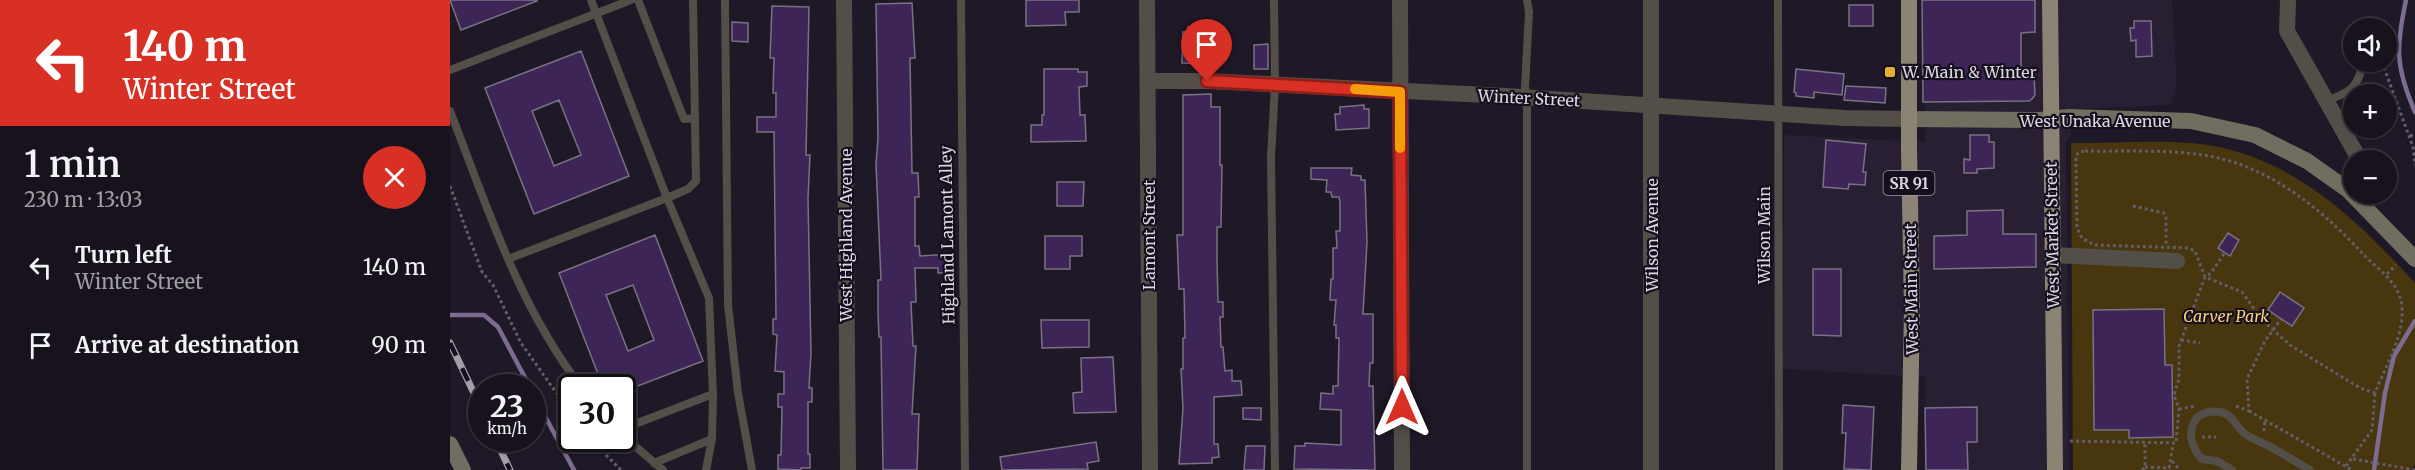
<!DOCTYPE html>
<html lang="en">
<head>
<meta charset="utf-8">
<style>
	body { margin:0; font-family:Merriweather,serif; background:#242029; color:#f1f3f6; height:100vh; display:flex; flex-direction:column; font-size:22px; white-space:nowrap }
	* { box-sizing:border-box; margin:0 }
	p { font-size:20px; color:#9e9ea3 }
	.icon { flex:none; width:33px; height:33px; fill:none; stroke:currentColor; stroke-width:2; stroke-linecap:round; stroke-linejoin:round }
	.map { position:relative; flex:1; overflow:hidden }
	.drawer { display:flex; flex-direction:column; background:#17121c; width:450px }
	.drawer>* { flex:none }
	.top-card { background:#d93025; color:#fff; overflow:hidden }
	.buttons { position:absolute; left:1893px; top:18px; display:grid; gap:12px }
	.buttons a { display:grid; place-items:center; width:54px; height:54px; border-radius:50%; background:#17121c; box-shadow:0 2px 4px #0004,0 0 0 2px #36323b; font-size:30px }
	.speed { position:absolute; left:18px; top:374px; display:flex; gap:12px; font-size:30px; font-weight:700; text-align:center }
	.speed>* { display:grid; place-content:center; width:78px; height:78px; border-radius:50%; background:#17121c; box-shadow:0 2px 4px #0004,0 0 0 2px #36323b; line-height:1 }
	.speed small { font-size:15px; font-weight:400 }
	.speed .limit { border:3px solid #111; border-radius:9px; background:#fff; color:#111 }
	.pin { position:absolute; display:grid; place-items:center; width:51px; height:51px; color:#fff; margin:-62px -26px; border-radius:50% 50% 50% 0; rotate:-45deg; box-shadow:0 0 6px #0007 }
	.pin .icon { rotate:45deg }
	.me { position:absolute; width:66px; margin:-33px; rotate:0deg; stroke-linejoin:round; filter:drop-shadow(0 0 4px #0008) }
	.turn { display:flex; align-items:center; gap:21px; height:126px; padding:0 24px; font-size:27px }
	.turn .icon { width:78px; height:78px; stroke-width:2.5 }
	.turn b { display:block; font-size:42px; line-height:51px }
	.round { display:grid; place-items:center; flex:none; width:63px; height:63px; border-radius:32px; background:#242029 }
	.head { display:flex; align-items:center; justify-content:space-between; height:102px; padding:0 24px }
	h1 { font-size:36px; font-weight:600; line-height:45px }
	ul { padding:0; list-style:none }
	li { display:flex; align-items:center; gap:18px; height:78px; padding:0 24px }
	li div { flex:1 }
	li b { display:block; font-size:22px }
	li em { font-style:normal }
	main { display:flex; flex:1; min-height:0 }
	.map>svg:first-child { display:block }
	.built { fill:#281f32 }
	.green { fill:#47360e }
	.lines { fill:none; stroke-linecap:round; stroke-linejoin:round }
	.stream { stroke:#7e6b92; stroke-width:4.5 }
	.building { fill:#3e2557; stroke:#797283; stroke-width:1.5; fill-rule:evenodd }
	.path { stroke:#635d69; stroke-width:3; stroke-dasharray:3 3; stroke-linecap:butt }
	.service { stroke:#534f48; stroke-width:8 }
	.minor { stroke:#534f48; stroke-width:16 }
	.secondary { stroke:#726d61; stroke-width:16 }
	.primary { stroke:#8b8374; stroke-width:16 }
	.rail-casing { stroke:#a39ea9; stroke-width:7 }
	.rail { stroke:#150f1d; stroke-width:4.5; stroke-dasharray:14; stroke-linecap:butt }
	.route-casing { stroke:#8d1f18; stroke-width:15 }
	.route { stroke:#d93025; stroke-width:10 }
	.slow { stroke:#f59e0b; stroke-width:10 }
	.poi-dot { fill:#e2af34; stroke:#150f1d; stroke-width:2 }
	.labels { text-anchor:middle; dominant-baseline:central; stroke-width:4.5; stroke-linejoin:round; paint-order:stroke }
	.shield { fill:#150f1d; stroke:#a09ba6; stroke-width:1.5 }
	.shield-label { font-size:15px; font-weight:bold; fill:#dbd7e1 }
	.poi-label { font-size:16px; fill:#dbd7e1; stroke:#150f1d; text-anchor:start }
	.street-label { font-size:16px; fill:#dbd7e1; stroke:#150f1d }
	.park-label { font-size:16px; font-style:italic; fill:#fbd077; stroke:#150f1d }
</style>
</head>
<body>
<main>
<section class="drawer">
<div class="top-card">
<div class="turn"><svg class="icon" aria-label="left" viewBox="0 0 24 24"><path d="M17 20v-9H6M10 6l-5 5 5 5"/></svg><div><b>140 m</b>Winter Street</div></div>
</div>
<div class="head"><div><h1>1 min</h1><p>230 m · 13:03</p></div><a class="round" style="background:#d93025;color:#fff"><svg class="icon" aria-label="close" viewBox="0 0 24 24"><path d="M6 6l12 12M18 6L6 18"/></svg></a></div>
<ul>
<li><svg class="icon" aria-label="left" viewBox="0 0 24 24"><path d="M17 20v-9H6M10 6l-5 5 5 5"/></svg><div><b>Turn left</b><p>Winter Street</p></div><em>140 m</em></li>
<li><svg class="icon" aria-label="arrive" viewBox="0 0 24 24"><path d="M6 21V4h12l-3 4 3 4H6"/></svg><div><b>Arrive at destination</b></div><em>90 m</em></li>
</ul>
</section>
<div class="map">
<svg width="1965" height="470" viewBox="0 0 1965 470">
	<rect width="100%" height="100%" fill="#1f1826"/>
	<path class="built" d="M1475,0H1722L1727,83L1721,105L1621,109V136L1616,142L1619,470H1474L1476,377L1333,369L1334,135L1475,142Z"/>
	<path class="green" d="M1621,143C1661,143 1701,140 1741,143C1835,150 1905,217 1965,283V465L1961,470H1623Z"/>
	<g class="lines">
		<path class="stream" d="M1956,0C1946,47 1945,66 1965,112
			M0,315H34L48,327L80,387
			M82,392L124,470
			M1924,470L1935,393L1944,356L1965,321"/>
	</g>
	<path class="building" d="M0,0H86L87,1L11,30Z
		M576,0H629V12H615L616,25L576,26Z
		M1472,0H1585V32L1571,33V74L1584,77L1585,95L1582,99L1579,101L1473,102Z
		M462,3L465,58H460L462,173H468L469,197H465V246H469L470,256L502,254L503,272L488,273V268H465L466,302H461L463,346H466L462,414H469L467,470H433L431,337H429L428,314V280H431L426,164L428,138L426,4Z
		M1399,5H1423V26H1399Z
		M322,6L359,7L356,155H360L358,198L361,353L359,388H362V402H358V454H360V468H351V470L328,469V455H331L332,407H328V394H334V372L325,371L327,335L323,334V319H326L324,132H307V117H326V93H323L324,58H320Z
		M1684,21H1701L1702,56L1686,57V40L1681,41L1680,28H1684Z
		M282,22L298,23V42L282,41Z
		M738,27H763L762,33H767V64L732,63L733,32H738Z
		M818,44V69H804V45Z
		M131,51L179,176L84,214L35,88ZM109,100L131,155L104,166L82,111Z
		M594,69H628V72H637V86L629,87L630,115H635L636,141L581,142V125H592V115H594Z
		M1346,69L1394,74L1392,95L1364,92V98L1346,96V93L1344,92Z
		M1396,86L1436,88L1435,103L1394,100Z
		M761,94V107H770V165H772L771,227H767V260L768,302H773V317H770L771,347H773L775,371L782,370V381H791L792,395L764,397V444H768L769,457L762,458V463L729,464L733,408L731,369H733V338H735L734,289H729L727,235H733V95Z
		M914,105V109H919V128L886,130L885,114H890V107Z
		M1520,135H1539V142H1544V168L1527,169V173H1514V159L1520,160Z
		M1376,140L1416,144L1413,172H1416L1415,185L1399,184L1398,189L1373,187Z
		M861,168H902L901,175L911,176V180H915L917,242L913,314H923V363H920L919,386H923L925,470L844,469L845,446H855V443L891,445V410L870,409L871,393L883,394V386H888L889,338H886V325H884L886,300H880L881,279H883V248H887L886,231H890V202L889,197H882L881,192H876L877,180L861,179Z
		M607,182H634L633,206H607Z
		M1553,210V234H1586V267L1484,269V236L1517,235V211Z
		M1778,233L1789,240L1780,256L1768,248Z
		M205,235L253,361L172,392V387H153L109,273ZM183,285L204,340L178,351L156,295Z
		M595,236H632V256H620V269H595Z
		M1363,269H1391V336L1363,335Z
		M1830,292L1854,308L1842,326L1818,310Z
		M1714,309L1715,365H1722L1723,437L1679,438V430H1644L1643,310Z
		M591,320H639V347L592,348Z
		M663,357L666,412L624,413L623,393L632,392L631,358Z
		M1393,405L1424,407L1421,470L1394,469L1396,433H1392Z
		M1527,407V442H1517L1518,470H1476L1475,408Z
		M793,408H811V420L793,419Z
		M646,442L649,461L637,463L638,469L552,470L550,457Z
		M796,446H815L814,470H794Z"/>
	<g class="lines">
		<path class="path" d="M1932,62L1963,147L1965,165
			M1960,136L1965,134
			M1635,151C1683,152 1743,147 1789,164C1837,181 1879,217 1913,254C1928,270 1950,282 1952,307C1954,337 1935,367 1925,393L1910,388L1840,345L1812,320L1792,292L1755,277L1745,251L1738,248L1644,245L1632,238L1627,228L1626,156L1629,152Z
			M0,186L32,272L43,285L71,343L122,415
			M1683,206L1714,213L1716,217V246
			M1937,274L1946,265
			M1731,340L1750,343
			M1786,406L1799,411L1797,379L1815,341L1831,319
			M1729,409L1745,406
			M1799,411L1902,470
			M1814,431L1815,419
			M1752,437H1766
			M139,438L171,470
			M1620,441L1726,443L1729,409L1724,395L1729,379V346L1755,277L1761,273L1775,252
			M1903,459L1965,470
			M1722,461L1730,470
			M1896,466L1922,430L1925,393
			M1695,467L1719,468L1723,444
			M1692,470L1695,467V443"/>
		<path class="service" d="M141,0L217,198L259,298L263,394L262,439L256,470
			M188,0L234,119L245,118
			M275,0L278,305L288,393L302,470
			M511,0L515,470
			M824,0L825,85L821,157L825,470
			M1328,0L1329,470
			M1925,28L1926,23
			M0,70L181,0
			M1876,101C1903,91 1906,89 1914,62
			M0,111C37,206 68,305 131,387
			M58,259L217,198L238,189L246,181L243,0
			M172,429L263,394
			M172,435L213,470
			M204,463L262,439
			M1077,470V110L1075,87L1079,12L1077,0
			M1782,470L1767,461L1752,459C1733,440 1739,407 1770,412C1783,414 1785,426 1794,433C1801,439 1811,442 1819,446C1833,454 1847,462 1860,470"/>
		<path class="minor" d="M394,0L398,470
			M697,0L700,470
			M950,0L952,470
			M1201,0V470
			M1838,0L1837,31L1908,157
			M699,81H757L1056,96L1395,118L1459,119
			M1603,255L1727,261"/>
		<path class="secondary" d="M1459,119L1590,120L1619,117L1741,121L1805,135L1857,161L1898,190L1965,259
			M0,444L13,470"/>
		<path class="primary" d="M1600,0L1605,470
			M1459,470L1462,309L1459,148V0"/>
		<g class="rail-casing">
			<path id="rail" d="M0,343L32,410
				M45,438L60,470"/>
		</g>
		<use href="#rail" class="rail"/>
	</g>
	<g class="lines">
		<g class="route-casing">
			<path id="route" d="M757,81L950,92L952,407"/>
		</g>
		<use href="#route" class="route"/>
		<path class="slow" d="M905,89L950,92V148"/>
	</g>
	<rect class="poi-dot" x="1434" y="66" width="12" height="12" rx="3"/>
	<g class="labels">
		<rect class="shield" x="1433.5" y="171" width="51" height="24" rx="4.5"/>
		<g class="shield-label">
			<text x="1459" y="183">SR 91</text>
		</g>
		<g class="poi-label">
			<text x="1452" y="72">W. Main &amp; Winter</text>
		</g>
		<g class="street-label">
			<text transform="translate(1079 98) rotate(3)">Winter Street</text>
			<text x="1645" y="121">West Unaka Avenue</text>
			<text transform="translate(396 235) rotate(-90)">West Highland Avenue</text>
			<text transform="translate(497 235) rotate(-91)">Highland Lamont Alley</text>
			<text transform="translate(699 235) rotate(-90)">Lamont Street</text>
			<text transform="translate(1202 235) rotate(-90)">Wilson Avenue</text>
			<text transform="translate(1314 235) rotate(-90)">Wilson Main</text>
			<text transform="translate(1602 235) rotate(-91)">West Market Street</text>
			<text transform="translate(1461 289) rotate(-91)">West Main Street</text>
		</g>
		<g class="park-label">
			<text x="1776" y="316">Carver Park</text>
		</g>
	</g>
</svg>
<div class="buttons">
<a><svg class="icon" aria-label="sound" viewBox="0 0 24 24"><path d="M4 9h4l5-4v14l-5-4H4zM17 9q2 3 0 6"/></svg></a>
<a>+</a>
<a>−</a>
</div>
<div class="speed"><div>23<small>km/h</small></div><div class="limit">30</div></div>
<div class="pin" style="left:757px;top:81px;background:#d93025"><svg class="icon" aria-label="arrive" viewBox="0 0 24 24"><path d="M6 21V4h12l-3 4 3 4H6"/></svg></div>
<svg class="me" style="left:952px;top:407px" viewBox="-20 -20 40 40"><path d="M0-17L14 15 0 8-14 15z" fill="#d93025" stroke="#fff" stroke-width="4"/></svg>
</div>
</main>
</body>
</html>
